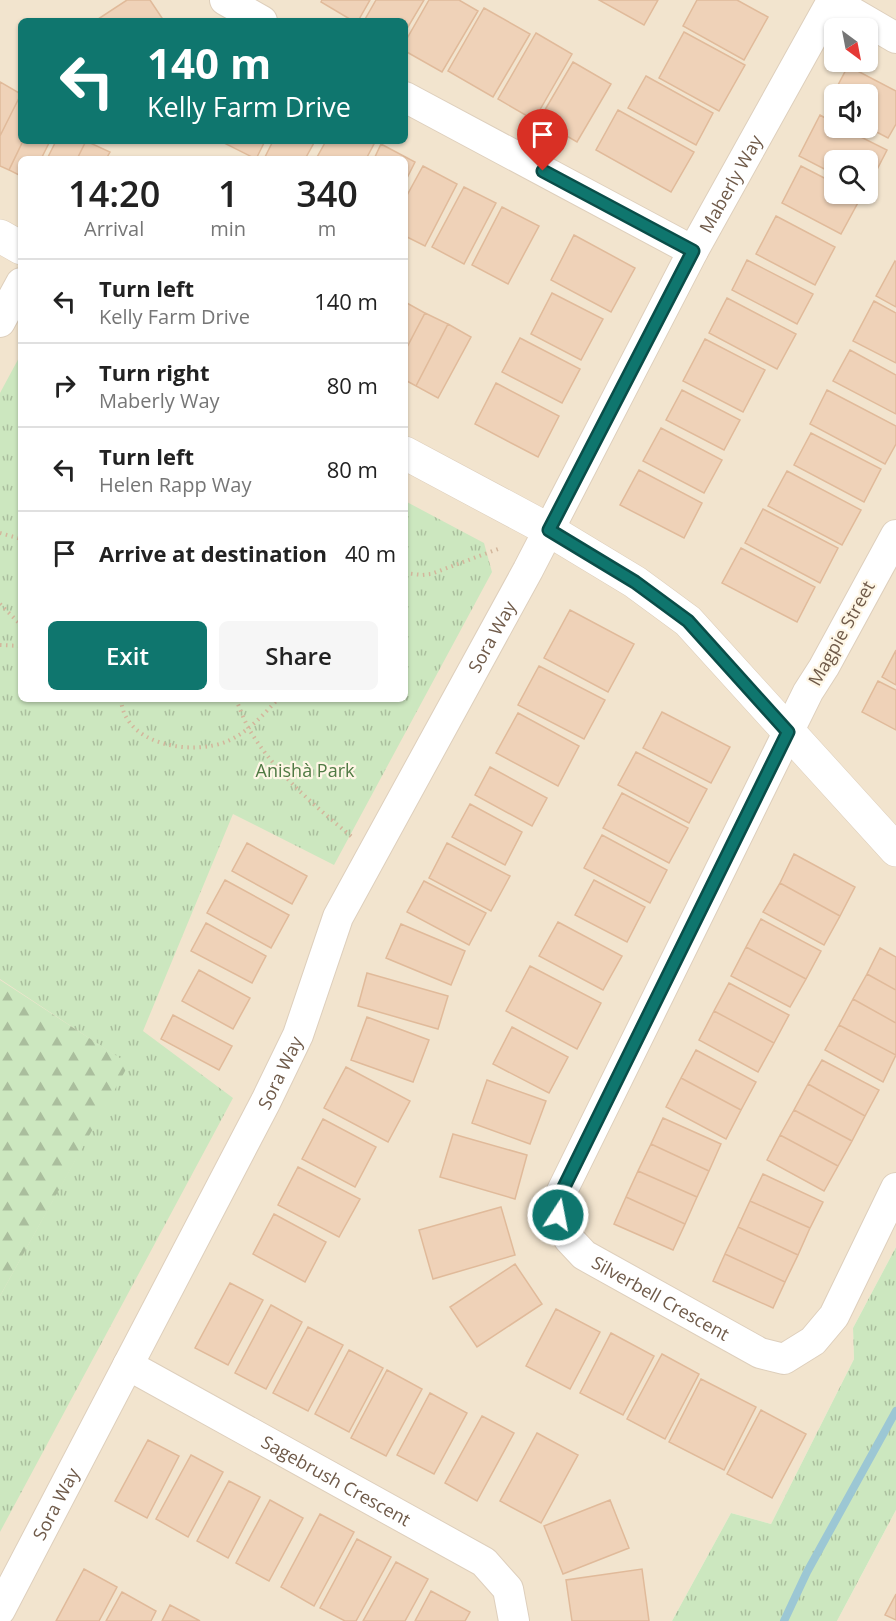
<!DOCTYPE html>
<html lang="en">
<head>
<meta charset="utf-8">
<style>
	body { margin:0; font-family:"Open Sans",sans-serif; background:#f6f6f6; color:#222; height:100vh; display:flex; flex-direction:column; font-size:22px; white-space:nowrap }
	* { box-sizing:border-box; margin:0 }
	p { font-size:20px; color:#767676 }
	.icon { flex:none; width:33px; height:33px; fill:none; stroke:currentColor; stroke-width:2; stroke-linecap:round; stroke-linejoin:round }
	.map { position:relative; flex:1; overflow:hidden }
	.panel { position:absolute; left:18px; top:156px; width:390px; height:546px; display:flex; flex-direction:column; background:#fff; border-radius:9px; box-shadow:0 2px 4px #0004 }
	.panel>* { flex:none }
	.guide { position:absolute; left:18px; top:18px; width:390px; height:126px; border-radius:9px; box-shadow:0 2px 4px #0004; background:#0f766e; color:#fff; overflow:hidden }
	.needle { width:39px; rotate:148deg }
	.fabs { position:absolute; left:824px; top:18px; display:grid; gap:12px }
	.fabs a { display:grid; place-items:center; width:54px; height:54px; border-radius:9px; background:#fff; box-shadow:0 2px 4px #0004; font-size:30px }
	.pin { position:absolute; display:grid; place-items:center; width:51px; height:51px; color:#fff; margin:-62px -26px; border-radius:50% 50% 50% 0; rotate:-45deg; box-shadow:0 0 6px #0007 }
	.pin .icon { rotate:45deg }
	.me { position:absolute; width:66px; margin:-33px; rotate:11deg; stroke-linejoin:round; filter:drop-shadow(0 0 4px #0008) }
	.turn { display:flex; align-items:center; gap:21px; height:126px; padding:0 30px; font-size:27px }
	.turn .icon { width:78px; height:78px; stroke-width:2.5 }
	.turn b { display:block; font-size:42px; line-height:51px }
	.eta { display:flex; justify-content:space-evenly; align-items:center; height:102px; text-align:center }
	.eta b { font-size:36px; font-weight:600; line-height:42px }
	.action { display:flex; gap:12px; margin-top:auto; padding:12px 30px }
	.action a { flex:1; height:69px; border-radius:9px; background:#0f766e; color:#fff; font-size:24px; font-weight:600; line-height:69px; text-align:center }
	.action a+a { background:#f6f6f6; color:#222 }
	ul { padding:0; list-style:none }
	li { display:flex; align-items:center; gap:18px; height:84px; padding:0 30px; border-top:2px solid #e0e0e0 }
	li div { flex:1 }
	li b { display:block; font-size:22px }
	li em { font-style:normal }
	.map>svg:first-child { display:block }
	.residential { fill:#f2e4ce; fill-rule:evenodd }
	.grass { fill:url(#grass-tufts) }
	.forest { fill:url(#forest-firs) }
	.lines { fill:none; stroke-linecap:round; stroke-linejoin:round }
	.stream { stroke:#9cc7d4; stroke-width:8 }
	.building { fill:#efd2b8; stroke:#e0ba9a; stroke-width:1.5 }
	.minor-casing { stroke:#decfbc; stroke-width:32 }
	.tertiary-casing { stroke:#decfbc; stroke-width:34 }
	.path { stroke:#d3b69c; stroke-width:4; stroke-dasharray:1.5 4.5; stroke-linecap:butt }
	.minor { stroke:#fff; stroke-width:30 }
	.tertiary { stroke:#fff; stroke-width:33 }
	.route-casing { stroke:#0a4d48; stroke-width:15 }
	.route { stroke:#0f766e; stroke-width:10 }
	.labels { text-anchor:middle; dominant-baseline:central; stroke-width:4.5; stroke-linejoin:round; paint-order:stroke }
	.street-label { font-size:18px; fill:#6f5a49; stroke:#fef6e5 }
	.park-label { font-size:18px; fill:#507a44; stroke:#fef6e5 }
</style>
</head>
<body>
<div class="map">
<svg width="896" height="1621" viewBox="0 0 896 1621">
	<defs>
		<pattern id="grass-tufts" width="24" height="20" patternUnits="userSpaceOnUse" patternTransform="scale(1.5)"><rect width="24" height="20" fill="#cce7bf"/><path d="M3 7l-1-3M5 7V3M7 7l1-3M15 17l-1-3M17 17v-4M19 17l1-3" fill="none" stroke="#aabe9d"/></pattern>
		<pattern id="forest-firs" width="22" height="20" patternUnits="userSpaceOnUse" patternTransform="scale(1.5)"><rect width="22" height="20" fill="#cce7bf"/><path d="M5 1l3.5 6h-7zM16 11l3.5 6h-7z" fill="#aabe9d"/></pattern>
	</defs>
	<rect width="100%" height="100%" fill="#fbf2df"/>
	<path class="residential" d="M0,0H896V1247L853,1328L854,1359L771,1524L731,1513L672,1621H0ZM21,21H405V141H21ZM834,28H867V62H834ZM834,94H867V128H834ZM21,159H405V699H21ZM834,160H867V194H834Z
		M896,1510V1621H837Z"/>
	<path class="grass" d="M21,354V699H405V501L484,543L492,572L334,865L233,814L143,1031L233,1098L0,1532V1296L128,1064L0,979V393Z
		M896,1247V1510L837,1621H672L731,1513L771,1524L854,1359L853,1328Z"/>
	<path class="forest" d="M0,980L129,1064L0,1296Z"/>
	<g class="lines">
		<path class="stream" d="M784,1621L807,1572L896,1411"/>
	</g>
	<path class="building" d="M127,0H150L164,21H95Z
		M322,0H370L358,21H353L321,2Z
		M376,0H424L405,32V21H364Z
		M429,0H459L478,11L442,72L405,51V42Z
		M599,0H658L644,25Z
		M697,0H737L768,17L744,60L683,26Z
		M484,8L530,34L493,97L448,71Z
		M684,32L745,65L719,111L659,78Z
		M536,33L572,54L534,120L498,99Z
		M573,62L611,84L577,142L539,120Z
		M848,66L896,91V124L888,138L867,127V94H834V109L827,106Z
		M646,76L713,113L696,145L628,108Z
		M0,82L21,94L0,136Z
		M21,94V141H23L9,170L0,166V136Z
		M618,110L694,152L671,192L596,150Z
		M820,115L834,123V128H843L887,150L867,189V160H834V174L799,156Z
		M23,141H50L41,159H21V176L9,170Z
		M56,141H86L77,159H47Z
		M86,141L110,152L106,159H77Z
		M225,141H265L256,159L224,143Z
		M273,141H315L305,159H264Z
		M326,141H369L374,144L366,159H316Z
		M381,144L415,162L405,182V159H374Z
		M423,166L457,184L425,246L405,236V199Z
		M801,166L834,183V194H854L861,197L841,234L782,203Z
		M464,187L496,203L464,264L432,247Z
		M502,207L539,226L508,284L472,265Z
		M776,216L835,247L815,285L756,254Z
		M574,235L635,268L611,312L551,280Z
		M747,260L813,294L797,324L732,290Z
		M895,261L896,262V307L876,296Z
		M552,293L603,319L581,360L531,334Z
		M727,298L796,334L777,369L709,333Z
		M874,301L896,313V363L853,341Z
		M405,302L425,313L405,351Z
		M425,313L448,324L416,386L405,380V351Z
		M448,324L471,337L438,398L416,386Z
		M520,338L580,369L562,403L502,372Z
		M705,339L765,370L743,412L683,381Z
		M850,350L896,375V414L833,381Z
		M496,383L559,416L538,457L475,424Z
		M682,390L740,420L724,450L666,420Z
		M827,390L896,426V444L885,464L810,424Z
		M661,428L722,460L704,493L643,461Z
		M811,433L881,469L864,502L794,465Z
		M639,470L702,503L684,538L620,505Z
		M787,471L861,510L842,545L768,506Z
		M763,509L838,548L820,583L745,543Z
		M741,548L815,587L797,622L722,583Z
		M570,610L634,644L608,692L544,658Z
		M896,650V685L882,677Z
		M539,666L605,700L584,739L518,705Z
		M878,681L896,690V730L862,712Z
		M662,712L730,747L711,783L643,748Z
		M518,713L579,746L558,786L496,753Z
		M636,752L707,789L689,823L618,785Z
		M490,767L547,798L532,826L475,795Z
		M622,793L688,828L669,863L603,828Z
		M470,804L522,832L505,865L452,837Z
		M602,835L667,870L650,903L584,868Z
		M247,843L307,876L292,904L232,871Z
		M447,843L510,876L491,911L429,878Z
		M794,854L855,887L840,916L780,883Z
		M225,880L289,915L271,948L207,913Z
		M594,880L645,907L627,942L575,915Z
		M424,881L486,913L469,945L407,912Z
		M780,883L840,916L824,945L763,912Z
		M761,919L821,951L806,979L746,947Z
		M558,922L622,956L603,990L539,956Z
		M206,923L266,956L252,983L191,951Z
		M401,924L465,951L451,985L386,958Z
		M746,947L806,979L790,1007L731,976Z
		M880,948L896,957V990L867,974Z
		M530,966L601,1003L577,1049L506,1011Z
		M199,970L250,998L233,1029L182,1001Z
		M367,973L448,996L438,1029L358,1006Z
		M867,974L896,990V1023L853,999Z
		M729,983L789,1015L774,1043L714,1011Z
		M853,999L896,1023V1055L839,1025Z
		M714,1011L774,1043L758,1072L699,1040Z
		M173,1015L232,1046L219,1070L161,1039Z
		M367,1017L429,1040L413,1082L351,1060Z
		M839,1025L896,1055L883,1082L825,1050Z
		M512,1027L568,1057L549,1093L493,1064Z
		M696,1050L756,1082L741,1110L681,1078Z
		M822,1060L879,1090L865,1116L808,1084Z
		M346,1067L410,1101L388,1142L324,1108Z
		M681,1078L741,1110L726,1139L666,1107Z
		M487,1080L546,1101L530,1144L472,1123Z
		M808,1084L865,1116L852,1141L794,1110Z
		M794,1110L852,1141L838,1166L780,1135Z
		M663,1118L721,1144L709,1171L651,1144Z
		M323,1119L376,1147L355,1187L302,1159Z
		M453,1134L527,1155L515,1199L440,1177Z
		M780,1135L838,1166L824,1191L767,1160Z
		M651,1144L709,1171L697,1197L638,1171Z
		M298,1167L360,1199L339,1237L278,1205Z
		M638,1171L697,1197L685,1224L626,1197Z
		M763,1174L823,1202L810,1228L750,1201Z
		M626,1197L685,1224L673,1250L614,1224Z
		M750,1201L810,1228L798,1255L738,1227Z
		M501,1207L515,1255L433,1279L419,1230Z
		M274,1214L326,1242L305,1282L253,1254Z
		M738,1227L798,1255L785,1282L725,1254Z
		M725,1254L785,1282L773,1308L713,1281Z
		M515,1264L542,1304L477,1347L450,1307Z
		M230,1283L263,1300L228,1365L195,1348Z
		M271,1305L302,1322L266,1389L235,1373Z
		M556,1309L600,1332L570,1389L526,1366Z
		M308,1327L343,1345L308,1411L273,1393Z
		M611,1333L654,1356L623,1415L580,1393Z
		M349,1350L383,1368L349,1432L315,1414Z
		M662,1354L699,1374L665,1439L627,1419Z
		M387,1370L422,1389L386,1456L351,1438Z
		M701,1379L756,1407L724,1470L669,1442Z
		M430,1393L467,1413L434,1474L397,1455Z
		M761,1410L806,1434L772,1498L727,1474Z
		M482,1416L514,1433L477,1501L445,1483Z
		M537,1433L578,1455L541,1523L500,1501Z
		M148,1440L179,1456L147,1518L115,1501Z
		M191,1455L223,1472L188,1537L156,1519Z
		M229,1481L260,1497L228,1558L197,1541Z
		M270,1500L303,1518L269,1581L236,1563Z
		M610,1500L629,1548L563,1574L544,1526Z
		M320,1514L354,1532L314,1606L281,1587Z
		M357,1539L391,1557L356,1621H345L320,1608Z
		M396,1562L428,1579L405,1621H363Z
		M84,1569L117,1587L99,1621H56Z
		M642,1569L649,1621H572L566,1580Z
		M431,1591L470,1612L465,1621H415Z
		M122,1592L156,1611L151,1621H106Z
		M896,1594V1620L885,1615Z
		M170,1605L200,1621H162Z"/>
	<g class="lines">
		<g class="minor-casing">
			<g id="minor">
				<path d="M225,0L262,21"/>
				<path d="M831,0L896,38"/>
				<path d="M405,97L693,251"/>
				<path d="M0,322L21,283"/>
				<path id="s1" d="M896,535L824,667L808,692L562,1191L558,1215L569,1239L584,1255L760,1353L784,1359L813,1341L834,1316L896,1188"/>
				<path id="s2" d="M128,1365L484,1562L508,1589L514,1621"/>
				<path id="s3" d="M0,1610L266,1101L298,1035L338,917L528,570L693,251L832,1"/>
			</g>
		</g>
		<g class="tertiary-casing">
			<path id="tertiary" d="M0,236L21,248
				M405,453L549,530L635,582L688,621L896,850"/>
		</g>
		<path class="path" d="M0,533L21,539
			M405,573L422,575L431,574L498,549
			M0,604L21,625
			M0,645L21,646
			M121,699C124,746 193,756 228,741C248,732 263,715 278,699
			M236,699C240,709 244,720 249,729C275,773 314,805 352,837"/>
		<use href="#minor" class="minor"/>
		<use href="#tertiary" class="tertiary"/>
	</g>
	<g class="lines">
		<g class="route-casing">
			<path id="route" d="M543,171L693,251L549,530L635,582L688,621L788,732L562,1191L558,1215"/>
		</g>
		<use href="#route" class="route"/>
	</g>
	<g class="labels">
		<g class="street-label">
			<text stroke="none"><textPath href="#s3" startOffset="1604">Maberly Way</textPath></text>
			<text transform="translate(841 633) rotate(-61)">Magpie Street</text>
			<text stroke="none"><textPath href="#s3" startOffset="1092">Sora Way</textPath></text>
			<text stroke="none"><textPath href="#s3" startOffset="606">Sora Way</textPath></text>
			<text stroke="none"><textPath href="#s1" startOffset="897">Silverbell Crescent</textPath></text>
			<text stroke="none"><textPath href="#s2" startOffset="238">Sagebrush Crescent</textPath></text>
			<text stroke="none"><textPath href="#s3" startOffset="120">Sora Way</textPath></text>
		</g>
		<g class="park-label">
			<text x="305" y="770">Anishà Park</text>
		</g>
	</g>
</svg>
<div class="fabs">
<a><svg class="needle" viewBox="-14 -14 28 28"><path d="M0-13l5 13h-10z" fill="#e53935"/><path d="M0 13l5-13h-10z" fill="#767676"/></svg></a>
<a><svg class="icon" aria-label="sound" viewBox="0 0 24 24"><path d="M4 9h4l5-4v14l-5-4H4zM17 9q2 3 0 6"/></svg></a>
<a><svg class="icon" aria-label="search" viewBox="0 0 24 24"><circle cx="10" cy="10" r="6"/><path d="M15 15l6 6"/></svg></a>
</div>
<div class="pin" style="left:543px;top:171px;background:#d93025"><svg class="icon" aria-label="arrive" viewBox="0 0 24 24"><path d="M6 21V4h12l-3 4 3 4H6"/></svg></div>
<svg class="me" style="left:558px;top:1215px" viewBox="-20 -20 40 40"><circle r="17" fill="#0f766e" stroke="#fff" stroke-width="3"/><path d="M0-11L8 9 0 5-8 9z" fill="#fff"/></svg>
<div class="guide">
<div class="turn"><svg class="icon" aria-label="left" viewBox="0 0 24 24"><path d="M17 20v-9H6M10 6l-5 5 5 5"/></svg><div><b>140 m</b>Kelly Farm Drive</div></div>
</div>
<section class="panel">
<div class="eta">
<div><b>14:20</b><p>Arrival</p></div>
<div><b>1</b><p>min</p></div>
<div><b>340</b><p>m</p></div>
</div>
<ul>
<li><svg class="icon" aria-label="left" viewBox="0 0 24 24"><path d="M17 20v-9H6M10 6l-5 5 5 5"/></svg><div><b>Turn left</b><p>Kelly Farm Drive</p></div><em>140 m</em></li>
<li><svg class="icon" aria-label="right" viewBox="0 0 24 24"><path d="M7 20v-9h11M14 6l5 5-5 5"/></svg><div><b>Turn right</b><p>Maberly Way</p></div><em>80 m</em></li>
<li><svg class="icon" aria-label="left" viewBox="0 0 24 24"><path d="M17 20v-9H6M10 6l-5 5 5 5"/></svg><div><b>Turn left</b><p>Helen Rapp Way</p></div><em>80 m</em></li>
<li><svg class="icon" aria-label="arrive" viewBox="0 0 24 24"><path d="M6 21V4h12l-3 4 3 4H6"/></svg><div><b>Arrive at destination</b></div><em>40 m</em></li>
</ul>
<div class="action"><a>Exit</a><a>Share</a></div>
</section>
</div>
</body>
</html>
